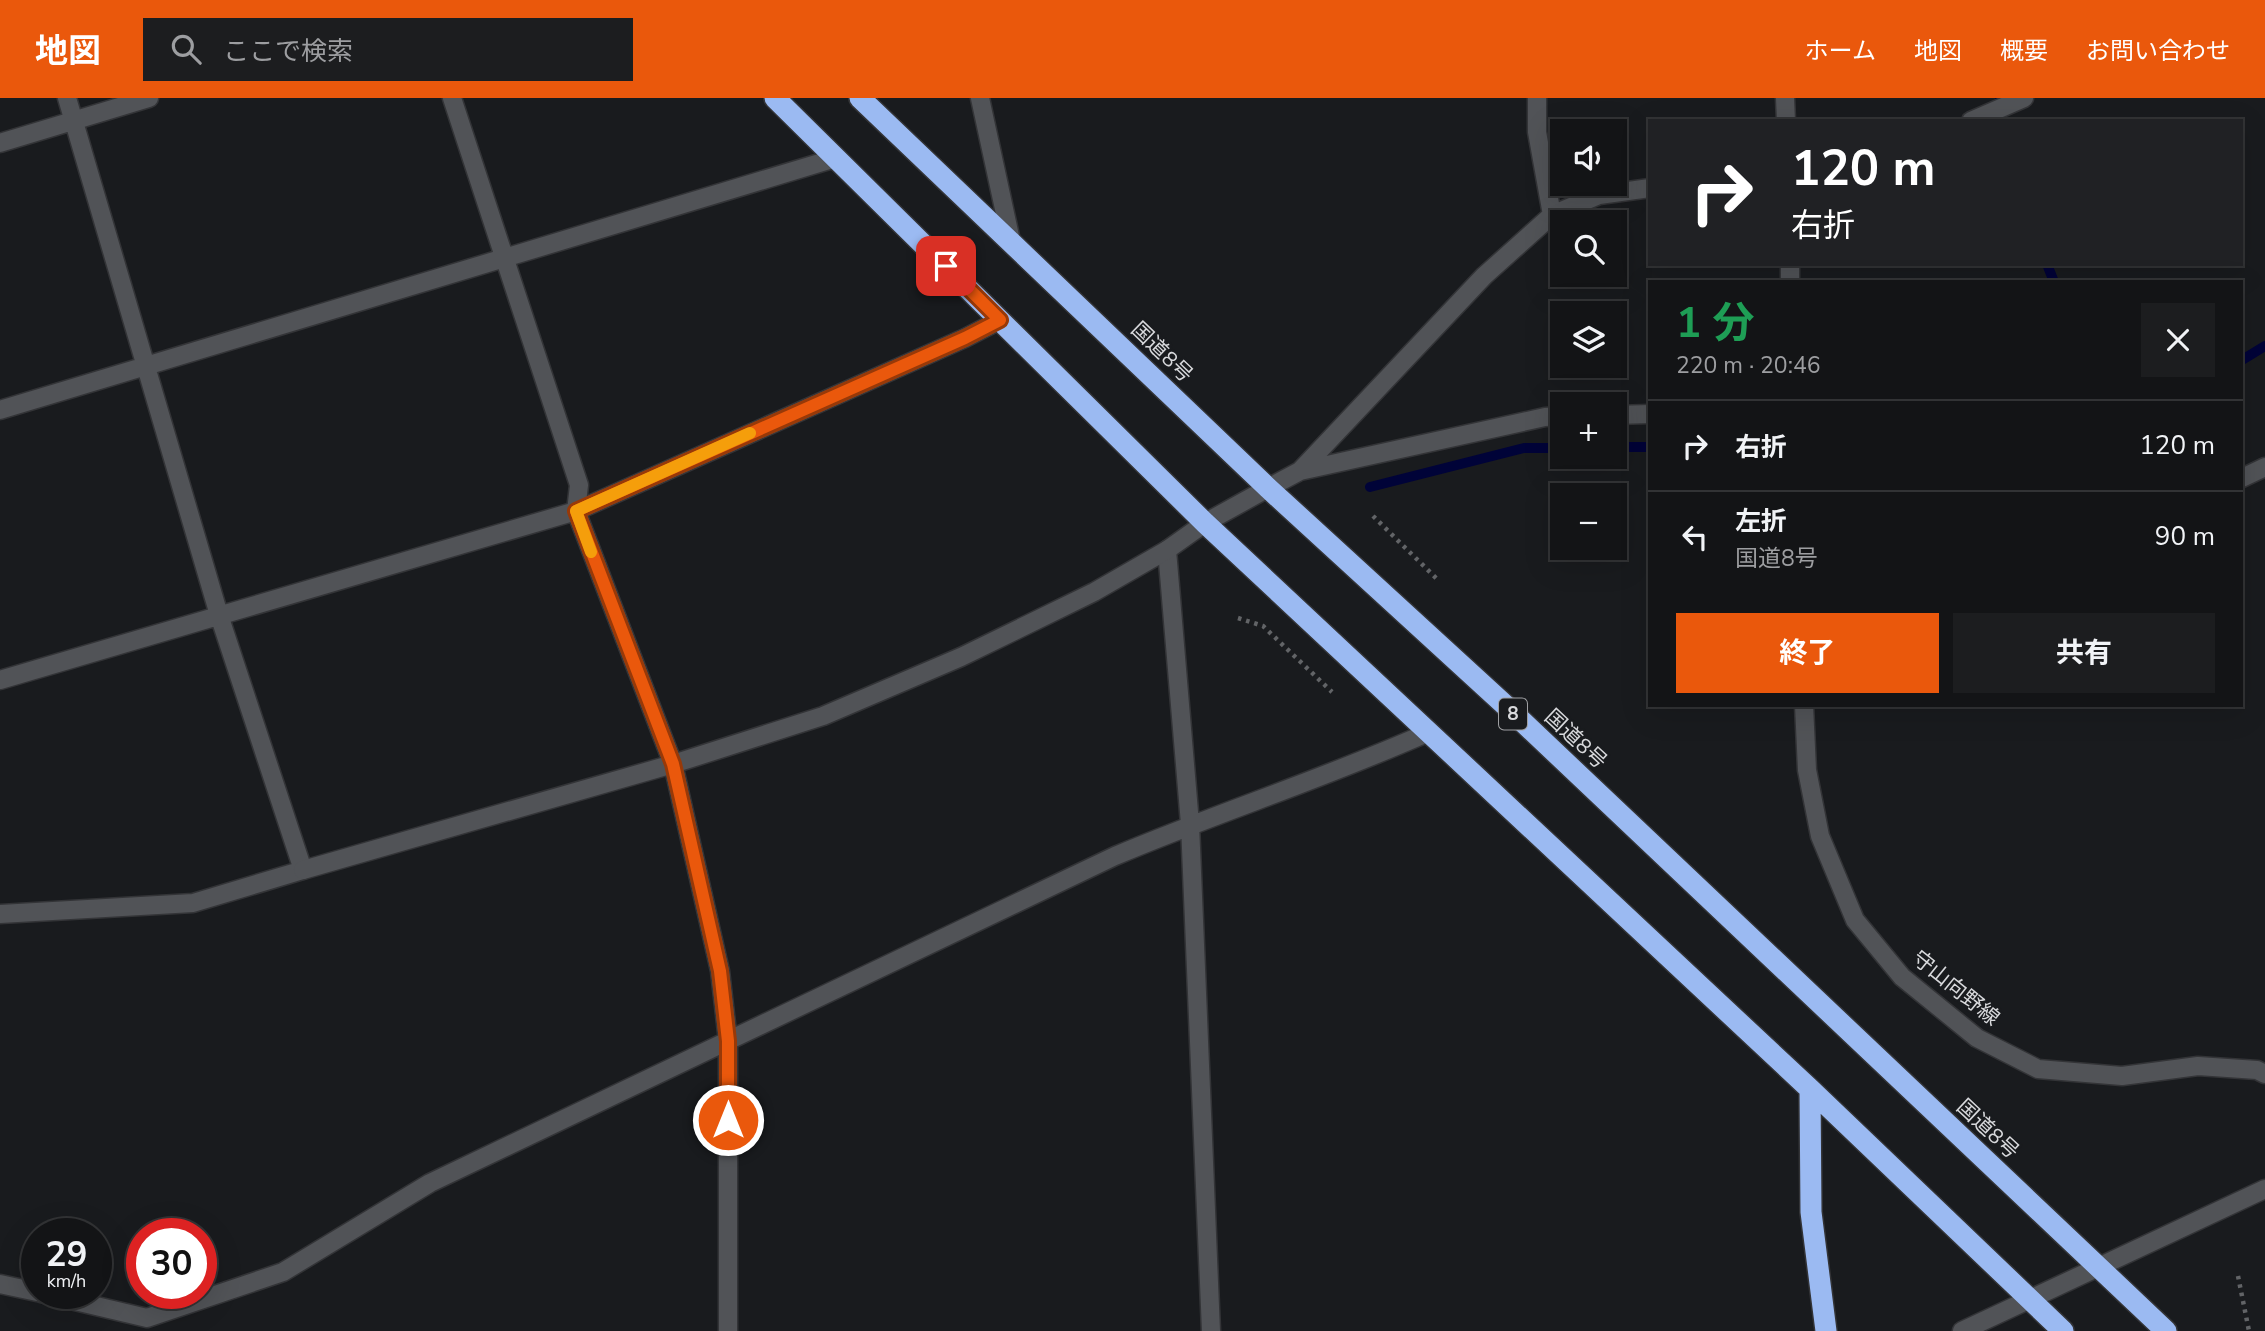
<!DOCTYPE html>
<html lang="ja">
<head>
<meta charset="utf-8">
<style>
	body { margin:0; font-family:"Nunito Sans","Noto Sans JP",sans-serif; background:#1c1d1f; color:#f1f3f6; height:100vh; display:flex; flex-direction:column; font-size:26px; white-space:nowrap }
	* { box-sizing:border-box; margin:0 }
	p { font-size:23px; color:#9d9ea1 }
	.icon { flex:none; width:38px; height:38px; fill:none; stroke:currentColor; stroke-width:2; stroke-linecap:round; stroke-linejoin:round }
	.map { position:relative; flex:1; overflow:hidden }
	.panel { position:absolute; left:1648px; top:182px; width:595px; height:427px; display:flex; flex-direction:column; background:#131416; border-radius:0px; box-shadow:0 7px 28px #0002,0 0 0 2px #323335 }
	.panel>* { flex:none }
	.top-card { position:absolute; left:1648px; top:21px; width:595px; height:147px; border-radius:0px; box-shadow:0 7px 28px #0002,0 0 0 2px #323335; background:#202124; color:#fff; overflow:hidden }
	.tools { position:absolute; left:1550px; top:21px; display:grid; gap:14px }
	.tools a { display:grid; place-items:center; width:77px; height:77px; border-radius:0px; background:#131416; box-shadow:0 7px 28px #0002,0 0 0 2px #323335; font-size:35px }
	.speed { position:absolute; left:21px; top:1120px; display:flex; gap:14px; font-size:35px; font-weight:700; text-align:center }
	.speed>* { display:grid; place-content:center; width:91px; height:91px; border-radius:50%; background:#131416; box-shadow:0 7px 28px #0002,0 0 0 2px #323335; line-height:1 }
	.speed small { font-size:18px; font-weight:400 }
	.speed .limit { border:10px solid #d22; background:#fff; color:#111 }
	.pin { position:absolute; display:grid; place-items:center; width:60px; height:60px; color:#fff; margin:-30px; border-radius:14px; box-shadow:0 4px 10px #0006 }
	.me { position:absolute; width:77px; margin:-38px; rotate:0deg; stroke-linejoin:round; filter:drop-shadow(0 0 5px #0008) }
	.turn { display:flex; align-items:center; gap:24px; height:147px; padding:0 28px; font-size:32px }
	.turn .icon { width:91px; height:91px; stroke-width:2.5 }
	.turn b { display:block; font-size:49px; line-height:60px }
	.round { display:grid; place-items:center; flex:none; width:74px; height:74px; border-radius:0px; background:#1c1d1f }
	.summary { display:flex; align-items:center; justify-content:space-between; height:119px; padding:0 28px }
	h1 { font-size:42px; font-weight:700; line-height:52px; color:#1e9e55 }
	.cta { display:flex; gap:14px; margin-top:auto; padding:14px 28px }
	.cta a { flex:1; height:80px; border-radius:0px; background:#ea580c; color:#fff; font-size:28px; font-weight:700; line-height:80px; text-align:center }
	.cta a+a { background:#1c1d1f; color:#f1f3f6 }
	ul { padding:0; list-style:none }
	li { display:flex; align-items:center; gap:21px; height:91px; padding:0 28px; border-top:2px solid #323335 }
	li div { flex:1 }
	li b { display:block; font-size:26px }
	li em { font-style:normal }
	header { display:flex; align-items:center; gap:42px; box-sizing:border-box; height:98px; padding:0 35px; background:#ea580c; color:#fff }
	header strong { font-size:33px }
	nav { display:flex; gap:38px; margin-inline-start:auto; font-size:24px }
	.search { width:490px; height:63px; background:#1c1d1f; display:flex; align-items:center; gap:18px; box-sizing:border-box; padding:0 24px; border-radius:0px; color:#9d9ea1; font-size:26px }
	.map>svg:first-child { display:block }
	.lines { fill:none; stroke-linecap:round; stroke-linejoin:round }
	.stream { stroke:#000338; stroke-width:10 }
	.street-casing { stroke:#333437; stroke-width:21 }
	.secondary-casing { stroke:#333437; stroke-width:21 }
	.highway-casing { stroke:#333437; stroke-width:24 }
	.path { stroke:#626467; stroke-width:4.5; stroke-dasharray:3.5 5; stroke-linecap:butt }
	.street { stroke:#515357; stroke-width:18 }
	.secondary { stroke:#515357; stroke-width:18 }
	.highway { stroke:#9bbaf2; stroke-width:21 }
	.route-casing { stroke:#983908; stroke-width:18 }
	.route { stroke:#ea580c; stroke-width:12 }
	.slow { stroke:#f59e0b; stroke-width:12 }
	.labels { text-anchor:middle; dominant-baseline:central; stroke-width:5; stroke-linejoin:round; paint-order:stroke }
	.shield { fill:#191b1e; stroke:#9fa0a3; stroke-width:2 }
	.shield-label { font-size:19px; font-weight:bold; fill:#d8d9dc }
	.street-label { font-size:21px; fill:#d8d9dc; stroke:#191b1e }
</style>
</head>
<body>
<header>
<strong>地図</strong>
<div class="search"><svg class="icon" aria-label="search" viewBox="0 0 24 24"><circle cx="10" cy="10" r="6"/><path d="M15 15l6 6"/></svg>ここで検索</div>
<nav><a>ホーム</a><a>地図</a><a>概要</a><a>お問い合わせ</a></nav>
</header>
<div class="map">
<svg width="2265" height="1233" viewBox="0 0 2265 1233">
	<rect width="100%" height="100%" fill="#191b1e"/>
	<g class="lines">
		<path class="stream" d="M1999,23L2000,0
			M2047,166L2054,184
			M2242,262L2265,248
			M1615,349H1650
			M1370,389L1524,350H1563"/>
		<g class="street-casing">
			<path id="street" d="M452,0L579,387L576,413L673,666L720,873L728,943V1233
				M980,0L1011,143
				M1537,0V34L1552,117
				M1971,23L2024,0
				M0,45L149,0
				M0,312L836,60
				M1615,317L1650,316
				M1300,373L1484,178L1552,117L1599,97L1650,90
				M2242,380L2265,369
				M1268,390L1300,373L1545,319L1563,318
				M1167,452L1190,726L1211,1233
				M0,582L576,413L965,240L1000,222
				M0,816L193,805L303,772L219,517L67,0
				M0,1186L37,1194
				M41,1195L147,1220L283,1174L430,1085L1115,758C1219,714 1326,680 1429,634"/>
		</g>
		<g class="secondary-casing">
			<path id="secondary" d="M1785,0L1786,23
				M1790,166V184
				M1804,607L1807,672L1820,738L1855,822L1902,879L1977,940L2038,971L2122,978L2198,968L2257,972L2265,976
				M303,772L673,666L823,618L961,559L1094,494L1167,452L1205,425L1268,390
				M1962,1233L2265,1091"/>
		</g>
		<g class="highway-casing">
			<path id="highway" d="M775,0L1205,425L1810,991L2063,1233
				M860,0L1268,390L1506,608L2166,1233
				M1810,991L1811,1114L1826,1233"/>
		</g>
		<path class="path" d="M1373,418L1439,483
			M1238,520L1263,528L1332,594
			M2238,1178L2249,1233"/>
		<use href="#street" class="street"/>
		<use href="#secondary" class="secondary"/>
		<use href="#highway" class="highway"/>
	</g>
	<g class="lines">
		<g class="route-casing">
			<path id="route" d="M728,1022V943L720,873L673,666L576,413L965,240L1000,222L946,168"/>
		</g>
		<use href="#route" class="route"/>
		<path class="slow" d="M591,454L576,413L750,335"/>
	</g>
	<g class="labels">
		<rect class="shield" x="1499" y="600.5" width="28" height="31" rx="5"/>
		<g class="shield-label">
			<text x="1513" y="616">8</text>
		</g>
		<g class="street-label">
			<text transform="translate(1162 254) rotate(44)">国道8号</text>
			<text transform="translate(1576 641) rotate(43)">国道8号</text>
			<text transform="translate(1956 890) rotate(39)">守山向野線</text>
			<text transform="translate(1988 1031) rotate(43)">国道8号</text>
		</g>
	</g>
</svg>
<div class="tools">
<a><svg class="icon" aria-label="sound" viewBox="0 0 24 24"><path d="M4 9h4l5-4v14l-5-4H4zM17 9q2 3 0 6"/></svg></a>
<a><svg class="icon" aria-label="search" viewBox="0 0 24 24"><circle cx="10" cy="10" r="6"/><path d="M15 15l6 6"/></svg></a>
<a><svg class="icon" aria-label="layers" viewBox="0 0 24 24"><path d="M12 4l9 5-9 5-9-5zM3 14l9 5 9-5"/></svg></a>
<a>+</a>
<a>−</a>
</div>
<div class="speed"><div>29<small>km/h</small></div><div class="limit">30</div></div>
<div class="pin" style="left:946px;top:168px;background:#d93025"><svg class="icon" aria-label="arrive" viewBox="0 0 24 24"><path d="M6 21V4h12l-3 4 3 4H6"/></svg></div>
<svg class="me" style="left:728px;top:1022px" viewBox="-20 -20 40 40"><circle r="17" fill="#ea580c" stroke="#fff" stroke-width="3"/><path d="M0-11L8 9 0 5-8 9z" fill="#fff"/></svg>
<div class="top-card">
<div class="turn"><svg class="icon" aria-label="right" viewBox="0 0 24 24"><path d="M7 20v-9h11M14 6l5 5-5 5"/></svg><div><b>120 m</b>右折</div></div>
</div>
<section class="panel">
<div class="summary"><div><h1>1 分</h1><p>220 m · 20:46</p></div><a class="round"><svg class="icon" aria-label="close" viewBox="0 0 24 24"><path d="M6 6l12 12M18 6L6 18"/></svg></a></div>
<ul>
<li><svg class="icon" aria-label="right" viewBox="0 0 24 24"><path d="M7 20v-9h11M14 6l5 5-5 5"/></svg><div><b>右折</b></div><em>120 m</em></li>
<li><svg class="icon" aria-label="left" viewBox="0 0 24 24"><path d="M17 20v-9H6M10 6l-5 5 5 5"/></svg><div><b>左折</b><p>国道8号</p></div><em>90 m</em></li>
</ul>
<div class="cta"><a>終了</a><a>共有</a></div>
</section>
</div>
</body>
</html>
